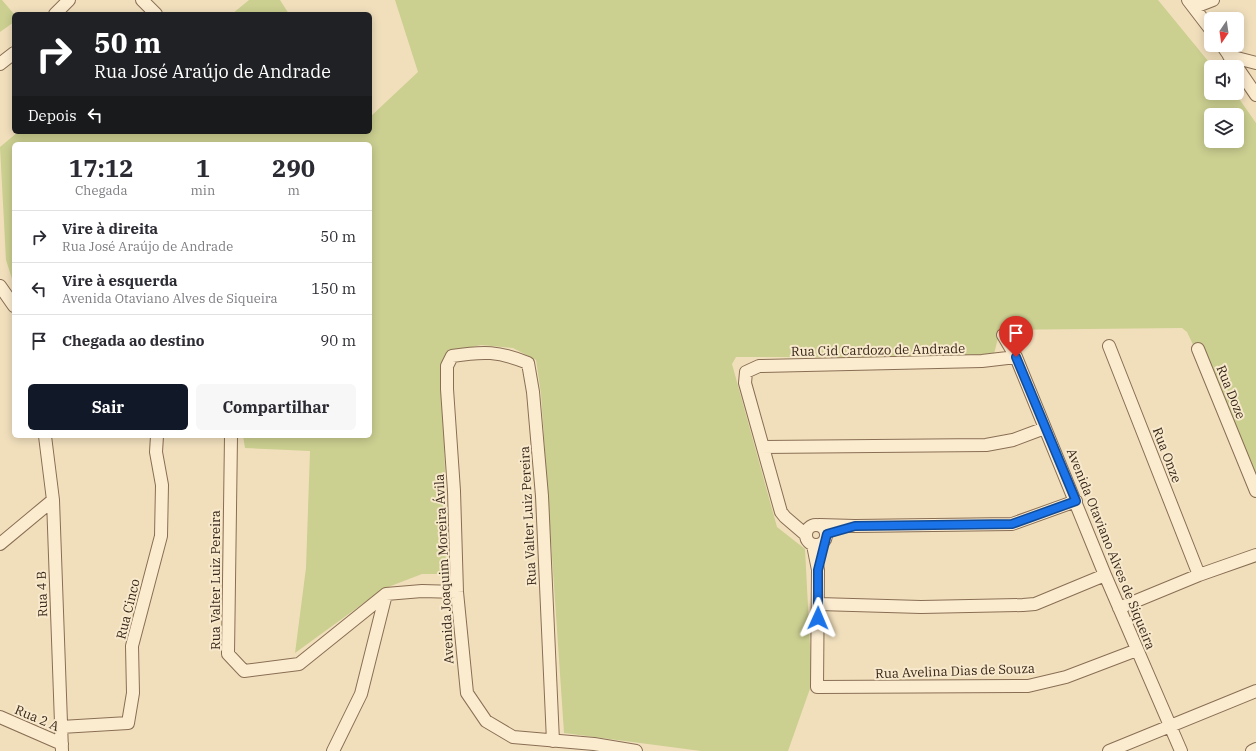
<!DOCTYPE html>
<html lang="pt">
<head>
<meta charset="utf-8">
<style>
	body { margin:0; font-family:"IBM Plex Serif",serif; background:#f7f7f7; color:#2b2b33; height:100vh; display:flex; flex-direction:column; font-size:15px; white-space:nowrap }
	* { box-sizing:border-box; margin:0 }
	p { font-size:13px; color:#7c7c81 }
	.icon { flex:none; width:22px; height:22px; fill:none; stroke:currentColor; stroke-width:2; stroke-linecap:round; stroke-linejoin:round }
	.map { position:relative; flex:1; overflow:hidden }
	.drawer { position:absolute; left:12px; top:142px; width:360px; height:296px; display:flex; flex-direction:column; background:#fff; border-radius:6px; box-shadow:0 2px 10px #0003 }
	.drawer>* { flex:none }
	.top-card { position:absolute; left:12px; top:12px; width:360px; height:122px; border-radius:6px; box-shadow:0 2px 10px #0003; background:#202124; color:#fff; overflow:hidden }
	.needle { width:26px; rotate:193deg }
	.tools { position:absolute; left:1204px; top:12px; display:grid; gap:8px }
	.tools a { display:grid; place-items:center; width:40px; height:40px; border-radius:6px; background:#fff; box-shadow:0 2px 10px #0003; font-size:20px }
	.pin { position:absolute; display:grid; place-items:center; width:34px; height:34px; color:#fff; margin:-41px -17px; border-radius:50% 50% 50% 0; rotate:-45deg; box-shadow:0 0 4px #0007 }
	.pin .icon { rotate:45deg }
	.me { position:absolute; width:44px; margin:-22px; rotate:1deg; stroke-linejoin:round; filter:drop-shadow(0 0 3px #0008) }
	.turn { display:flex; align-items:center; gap:14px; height:84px; padding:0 16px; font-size:18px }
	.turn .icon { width:52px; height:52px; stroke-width:2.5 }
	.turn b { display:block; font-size:28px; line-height:34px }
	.then { display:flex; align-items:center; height:38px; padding:0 16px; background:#0003; gap:8px; font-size:15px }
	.eta { display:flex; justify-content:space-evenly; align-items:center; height:68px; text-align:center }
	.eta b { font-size:24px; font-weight:700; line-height:28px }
	.button { display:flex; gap:8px; margin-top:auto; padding:8px 16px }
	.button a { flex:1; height:46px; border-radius:6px; background:#111827; color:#fff; font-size:16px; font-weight:700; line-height:46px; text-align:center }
	.button a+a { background:#f7f7f7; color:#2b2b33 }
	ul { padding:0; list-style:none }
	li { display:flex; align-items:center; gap:12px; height:52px; padding:0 16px; border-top:1px solid #e1e1e2 }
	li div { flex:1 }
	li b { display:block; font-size:15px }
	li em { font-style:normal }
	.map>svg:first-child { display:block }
	.green { fill:#cbcf90; fill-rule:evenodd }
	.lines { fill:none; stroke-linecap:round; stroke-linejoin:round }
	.minor-casing { stroke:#896e54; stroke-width:14 }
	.minor { stroke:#fbecd0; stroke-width:12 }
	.route-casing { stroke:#114b97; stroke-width:10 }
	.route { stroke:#1a73e8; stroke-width:7 }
	.labels { text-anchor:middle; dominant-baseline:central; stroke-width:4; stroke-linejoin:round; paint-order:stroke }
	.street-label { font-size:13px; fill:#37271a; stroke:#f8e9cc }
</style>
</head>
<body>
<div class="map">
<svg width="1256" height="751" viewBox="0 0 1256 751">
	<rect width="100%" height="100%" fill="#f1dfbc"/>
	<path class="green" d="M0,0H2L14,14V22L0,32Z
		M249,0H280L289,14H232Z
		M395,0H1158L1213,67H1211V93H1235L1256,123V477L1187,332L1182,328L1000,330L993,358L736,357L732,364L777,527L805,549L812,683L788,751H701L564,733L541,394L536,360L513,348L481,345L449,352L441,366L449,574H422L383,589L295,653L306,568L310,451L245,448L243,436H370V144H14V285L6,260L0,147L18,132H370V117L418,72ZM1211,115H1237V141H1211Z"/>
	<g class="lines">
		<g class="minor-casing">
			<path id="minor" d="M142,0L156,14
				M1188,0L1211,30
				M1195,7L1213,0
				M55,14L69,0
				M1222,45L1233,61
				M1229,56L1256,63
				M0,64L14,53
				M1237,67L1256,95
				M0,286L14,306
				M1003,335L1016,357L1105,575L1181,751
				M1109,346L1199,575
				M1198,349L1256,491
				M45,436L53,500L62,751
				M231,436L228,654L244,671L299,664L386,594L422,591L457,592
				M763,447L986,445L1013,440L1045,428
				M806 535a10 10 0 1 1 20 0a10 10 0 1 1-20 0Z
				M819,525L855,526L1012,524L1076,501
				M806,535L785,517L781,512L745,383L746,372L759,366L982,361L1016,357
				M0,544L53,500
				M813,545L818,570L817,687L1028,686L1066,677L1137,650
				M819,604L921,607L1023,605L1035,604L1105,575
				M1119,608L1199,575L1256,555
				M0,717L62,744
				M61,727L128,723L133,693L132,646L161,536L162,485L156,452L157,436
				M553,741L542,496L533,392L528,363C498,351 484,351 452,356L447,366V389L454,491L457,592L467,693L486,721L513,737L594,744L636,751
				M333,751L361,694L386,594
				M1109,751L1256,691
				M1252,751L1256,749"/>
		</g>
		<use href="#minor" class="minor"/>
	</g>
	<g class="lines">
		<g class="route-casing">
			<path id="route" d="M818,618V570L827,534L855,526L1012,524L1076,501L1016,357"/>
		</g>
		<use href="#route" class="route"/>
	</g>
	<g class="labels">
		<g class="street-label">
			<text transform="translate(878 350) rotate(-1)">Rua Cid Cardozo de Andrade</text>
			<text transform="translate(1231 392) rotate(68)">Rua Doze</text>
			<text transform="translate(1167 455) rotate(69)">Rua Onze</text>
			<text transform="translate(528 516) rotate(-93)">Rua Valter Luiz Pereira</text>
			<text transform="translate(1111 549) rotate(68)">Avenida Otaviano Alves de Siqueira</text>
			<text transform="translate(444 569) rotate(-93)">Avenida Joaquim Moreira Ávila</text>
			<text transform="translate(215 580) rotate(-90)">Rua Valter Luiz Pereira</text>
			<text transform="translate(42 594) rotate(-92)">Rua 4 B</text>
			<text transform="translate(128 609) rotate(-76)">Rua Cinco</text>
			<text transform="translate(955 671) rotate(-2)">Rua Avelina Dias de Souza</text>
			<text transform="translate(37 718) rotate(23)">Rua 2 A</text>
		</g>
	</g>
</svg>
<div class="tools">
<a><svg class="needle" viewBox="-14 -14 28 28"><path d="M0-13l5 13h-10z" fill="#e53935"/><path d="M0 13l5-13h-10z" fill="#7c7c81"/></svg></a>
<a><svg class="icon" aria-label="sound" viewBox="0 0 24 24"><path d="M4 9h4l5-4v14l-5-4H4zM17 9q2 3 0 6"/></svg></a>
<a><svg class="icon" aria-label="layers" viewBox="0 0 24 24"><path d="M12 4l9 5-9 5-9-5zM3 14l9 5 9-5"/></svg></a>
</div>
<div class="pin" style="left:1016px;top:357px;background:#d93025"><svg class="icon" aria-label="arrive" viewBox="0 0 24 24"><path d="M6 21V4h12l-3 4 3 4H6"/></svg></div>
<svg class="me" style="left:818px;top:618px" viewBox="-20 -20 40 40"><path d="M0-17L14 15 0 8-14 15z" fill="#1a73e8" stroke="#fff" stroke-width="4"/></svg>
<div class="top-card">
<div class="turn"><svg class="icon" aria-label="right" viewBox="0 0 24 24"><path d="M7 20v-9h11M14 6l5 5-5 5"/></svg><div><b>50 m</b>Rua José Araújo de Andrade</div></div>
<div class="then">Depois<svg class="icon" aria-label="left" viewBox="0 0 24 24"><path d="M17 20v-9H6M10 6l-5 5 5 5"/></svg></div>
</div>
<section class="drawer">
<div class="eta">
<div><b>17:12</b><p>Chegada</p></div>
<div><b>1</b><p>min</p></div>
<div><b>290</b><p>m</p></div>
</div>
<ul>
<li><svg class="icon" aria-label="right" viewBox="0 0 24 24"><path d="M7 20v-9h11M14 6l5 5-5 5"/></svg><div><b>Vire à direita</b><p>Rua José Araújo de Andrade</p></div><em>50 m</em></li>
<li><svg class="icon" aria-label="left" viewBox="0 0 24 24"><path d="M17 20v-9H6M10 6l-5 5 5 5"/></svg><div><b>Vire à esquerda</b><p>Avenida Otaviano Alves de Siqueira</p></div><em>150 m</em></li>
<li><svg class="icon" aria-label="arrive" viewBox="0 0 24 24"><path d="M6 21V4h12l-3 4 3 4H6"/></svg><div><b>Chegada ao destino</b></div><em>90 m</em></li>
</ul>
<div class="button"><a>Sair</a><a>Compartilhar</a></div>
</section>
</div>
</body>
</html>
